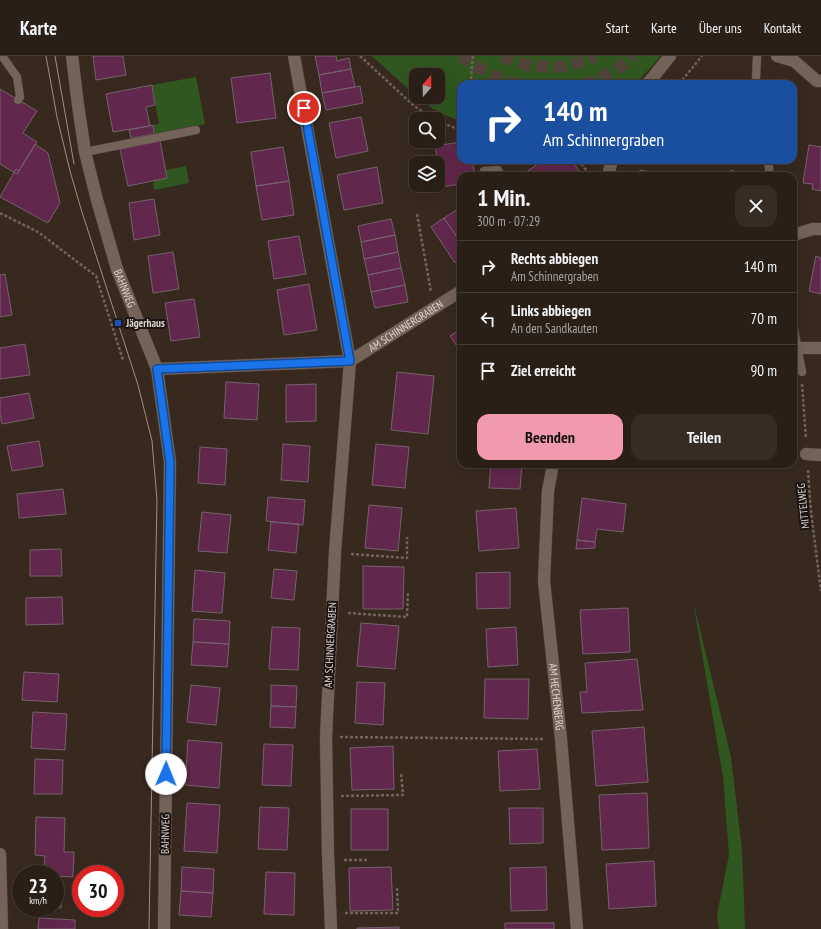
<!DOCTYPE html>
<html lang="de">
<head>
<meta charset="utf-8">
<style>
	body { margin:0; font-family:"PT Sans Narrow",sans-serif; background:#362c24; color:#f1f3f6; height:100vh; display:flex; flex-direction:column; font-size:15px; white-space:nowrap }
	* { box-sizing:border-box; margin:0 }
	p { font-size:13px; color:#a5a2a1 }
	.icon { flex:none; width:22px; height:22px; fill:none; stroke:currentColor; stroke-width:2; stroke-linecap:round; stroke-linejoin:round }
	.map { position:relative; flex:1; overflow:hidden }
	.drawer { position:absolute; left:457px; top:116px; width:340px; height:296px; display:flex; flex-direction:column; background:#2a1f17; border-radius:12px; box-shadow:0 4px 16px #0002,0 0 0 1px #463d36 }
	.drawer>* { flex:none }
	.guide { position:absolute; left:457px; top:24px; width:340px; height:84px; border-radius:12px; box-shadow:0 4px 16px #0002,0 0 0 1px #463d36; background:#1a4fa0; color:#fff; overflow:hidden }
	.needle { width:26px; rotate:20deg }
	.controls { position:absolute; left:409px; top:12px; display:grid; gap:8px }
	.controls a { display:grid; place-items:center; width:36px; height:36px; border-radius:8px; background:#2a1f17; box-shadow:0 4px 16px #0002,0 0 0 1px #463d36; font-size:20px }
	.speed { position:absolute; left:12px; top:809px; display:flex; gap:8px; font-size:20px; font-weight:700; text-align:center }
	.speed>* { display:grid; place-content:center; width:52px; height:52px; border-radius:50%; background:#2a1f17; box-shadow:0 4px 16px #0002,0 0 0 1px #463d36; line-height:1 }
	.speed small { font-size:10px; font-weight:400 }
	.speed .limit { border:6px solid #d22; background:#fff; color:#111 }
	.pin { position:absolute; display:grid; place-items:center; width:34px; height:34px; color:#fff; margin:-17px; border:2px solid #fff; border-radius:50%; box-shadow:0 1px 4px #0007 }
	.me { position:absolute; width:44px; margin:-22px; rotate:1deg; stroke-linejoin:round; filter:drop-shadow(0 0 3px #0008) }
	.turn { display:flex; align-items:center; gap:14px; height:84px; padding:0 20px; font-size:18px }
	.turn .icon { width:52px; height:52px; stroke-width:2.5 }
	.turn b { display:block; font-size:28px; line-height:34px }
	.round { display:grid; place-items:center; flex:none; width:42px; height:42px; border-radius:12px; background:#362c24 }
	.head { display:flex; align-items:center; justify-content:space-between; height:68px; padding:0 20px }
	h1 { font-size:24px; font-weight:700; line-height:30px }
	.primary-button { display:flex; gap:8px; margin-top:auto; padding:8px 20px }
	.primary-button a { flex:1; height:46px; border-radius:12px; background:#f29aad; color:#111; font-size:16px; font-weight:700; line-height:46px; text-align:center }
	.primary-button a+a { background:#362c24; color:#f1f3f6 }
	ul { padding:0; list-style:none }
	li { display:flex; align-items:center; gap:12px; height:52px; padding:0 20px; border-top:1px solid #463d36 }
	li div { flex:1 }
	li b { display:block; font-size:15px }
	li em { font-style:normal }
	header { display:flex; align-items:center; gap:24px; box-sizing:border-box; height:56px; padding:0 20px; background:#2a1f17; border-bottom:1px solid #463d36 }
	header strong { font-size:19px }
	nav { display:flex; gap:22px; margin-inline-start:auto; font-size:14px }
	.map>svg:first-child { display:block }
	.green { fill:#2f571f }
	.building { fill:#62274c; stroke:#74626c }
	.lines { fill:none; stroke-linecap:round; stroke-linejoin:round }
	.highway-tunnel { stroke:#514339; stroke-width:12; stroke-dasharray:12 6; stroke-linecap:butt }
	.lane-casing { stroke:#51443c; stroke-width:9 }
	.street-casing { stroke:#51443c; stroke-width:13 }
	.path { stroke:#71635b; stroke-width:2.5; stroke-dasharray:3 2; stroke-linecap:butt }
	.lane { stroke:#746358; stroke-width:8 }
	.street { stroke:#746358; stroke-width:12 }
	.tram { stroke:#9c9088; stroke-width:1 }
	.route-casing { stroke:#114b97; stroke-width:10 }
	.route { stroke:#1a73e8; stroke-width:7 }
	.transit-dot { fill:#1a4fb4; stroke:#1a130f; stroke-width:1.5 }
	.labels { text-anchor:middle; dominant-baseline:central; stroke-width:4; stroke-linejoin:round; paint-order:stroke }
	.street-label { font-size:11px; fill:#dfd5cf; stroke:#1a130f }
	.poi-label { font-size:11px; font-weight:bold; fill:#dfd5cf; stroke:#1a130f; text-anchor:start }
</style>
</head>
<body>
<header>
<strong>Karte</strong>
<nav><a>Start</a><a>Karte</a><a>Über uns</a><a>Kontakt</a></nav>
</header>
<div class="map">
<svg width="821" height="873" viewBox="0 0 821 873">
	<rect width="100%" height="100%" fill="#38291f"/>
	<path class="green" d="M372,0H660L656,6L635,28H461V66L433,53L418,41H438V19H416V40Z
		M196,21L205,68L154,78L153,69L159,68L152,29Z
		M186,110L189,127L154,134L153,125L167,122L166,114Z
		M693,545L731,701L742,794L745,873H719L717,859L729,799L723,721Z"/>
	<path class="building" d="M93,0H123L126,19L96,24Z
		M315,0H336L337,5L349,2L351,13L319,19Z
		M351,13L355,31L322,37L319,19Z
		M270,17L276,62L237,67L231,22Z
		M152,29L155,49L146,51L150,70L113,76L106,38Z
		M360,30L363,47L326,54L322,37Z
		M0,33L37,55L23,77L37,86L17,118L0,108Z
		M361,61L368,95L336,102L329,67Z
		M153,69L154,78L131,82L129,74Z
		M160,85L167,122L128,130L120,93Z
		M461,86V104H472L475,120H461V128L442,131L435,90Z
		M35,88L48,97L60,147L48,167L0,141L16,113L19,115Z
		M809,89L821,91V135L812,133L813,128L803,127Z
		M283,91L289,125L256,130L251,96Z
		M544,104H572L582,120H524L523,118Z
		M377,111L383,147L344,154L337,119Z
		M640,114L673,120H639Z
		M731,114L750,120H729Z
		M289,125L294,159L262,164L256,130Z
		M154,143L160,179L134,184L129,147Z
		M458,153L461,158V187L444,162Z
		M444,162L461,187V202L455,207L431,171Z
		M391,163L395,179L361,186L358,170Z
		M395,179L398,196L364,203L361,186Z
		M299,180L306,218L274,223L268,185Z
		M173,196L179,233L153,237L148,200Z
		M398,196L401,212L368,219L364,203Z
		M816,200L821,202V238L809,235Z
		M401,212L405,229L371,236L368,219Z
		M5,218L12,259L0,261V219Z
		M309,228L317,274L284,279L277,234Z
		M405,229L408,246L375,252L371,236Z
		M194,243L200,281L171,285L165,247Z
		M461,273V296L450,280Z
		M25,288L30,319L0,323V292Z
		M397,316L434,320L428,378L391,374Z
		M226,326L259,328L257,364L224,362Z
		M316,328V365L286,366V329Z
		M29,337L34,362L2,368L0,357V342Z
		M39,385L43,410L12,415L7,390Z
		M283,388L310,390L308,426L281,424Z
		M376,388L409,391L405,432L372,429Z
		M200,391L227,393L225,429L198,427Z
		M491,408H522L520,433L489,432Z
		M63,433L66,458L19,462L17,438Z
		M268,441L305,444L303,469L266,465Z
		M582,442L626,448L623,476L597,473L595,486L577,484Z
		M369,449L402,452L398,495L365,492Z
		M516,452L519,492L479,495L476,455Z
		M202,456L231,459L227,497L198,495Z
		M271,466L299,468L296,497L268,494Z
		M577,484L595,486V492L576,493Z
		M61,493L62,520H30V494Z
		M363,510L404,511L403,553H363Z
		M274,513L297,515L294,544L271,542Z
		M195,514L225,517L222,557L192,555Z
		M510,516V552L477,553L476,517Z
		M62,541L63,568L26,569V542Z
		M628,552L630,596L583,598L580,554Z
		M194,563L230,565L229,588L193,586Z
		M361,567L399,570L395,613L357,610Z
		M272,571L300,572L298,614L269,613Z
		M516,571L518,609L488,611L486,573Z
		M193,586L229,588L227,611L191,609Z
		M637,603L643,654L582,657L580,636H587L585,607Z
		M24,616L59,618L57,646L22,644Z
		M485,623H529L528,663L484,662Z
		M357,626L385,627L383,669L355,667Z
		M191,629L220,632L216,669L187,666Z
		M271,629L297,630L296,651L271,650Z
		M271,650L296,651L295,672L270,671Z
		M33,656L67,658L65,694L31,692Z
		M644,671L648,726L596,730L592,675Z
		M188,684L222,687L219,732L185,729Z
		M264,688L293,689L291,730L262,729Z
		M393,690L394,733L352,734L350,692Z
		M537,693L540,733L500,735L498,695Z
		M35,703L63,704L62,738H34Z
		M647,737L649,792L602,794L599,739Z
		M187,747L220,749L217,797L184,795Z
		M260,751L289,752L287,794L258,793Z
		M509,752H543V787L510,788Z
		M351,753H388V794H351Z
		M36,761L65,762L64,796H74L73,821L55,820V818H44L45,800L35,799Z
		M654,805L656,850L609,853L606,808Z
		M182,811L214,813L213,837L181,835Z
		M391,811L393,854L350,855L349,812Z
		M546,811L547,854L511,855L510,812Z
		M266,816L295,817L294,859L264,858Z
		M55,825L63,826L61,852L55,851Z
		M181,835L213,837L211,861L179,859Z
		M39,862L75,864V873H38Z
		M505,867H554V873H505Z
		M399,871V873H357V872Z"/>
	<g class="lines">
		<path class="highway-tunnel" d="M460,0L491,19L515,28
			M502,0L530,10L560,11L589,4L595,0
			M583,28L597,24L629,5L633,0"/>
		<g class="lane-casing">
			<path id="lane" d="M2,0L17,21L20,41L18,44
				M757,28L756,23L757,0
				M85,96L196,74
				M768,104L770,120
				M484,115L498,114L501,120
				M793,268L802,316"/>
		</g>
		<g class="street-casing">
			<g id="street">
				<path id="s1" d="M72,0L78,49L85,96L97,144L117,213L157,313L170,406L164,873"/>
				<path d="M294,0L350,305L335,496L326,681L328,798L331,873"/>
				<path d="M777,0L794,5L817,25H821"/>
				<path d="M647,28L654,20L670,0"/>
				<path d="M608,120L612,104"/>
				<path d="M793,179L813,173H821"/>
				<path d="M797,292H821"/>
				<path id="s2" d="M157,313L350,305L461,235"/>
				<path d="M806,398L821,399"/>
				<path id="s3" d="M553,408L548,435L544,525L561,683L577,873"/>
				<path d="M0,798L2,873"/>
			</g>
		</g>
		<path class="path" d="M360,0L412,48L433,63
			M472,28L471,22L473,0
			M679,28L702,0
			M438,65L455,72L461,73
			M578,104L591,120
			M0,157L38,176L96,220L123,304
			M417,158L431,236
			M802,328L806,383
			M808,414L811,456L821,535
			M351,498L407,502V481
			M348,557L407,561L408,535
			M340,681L545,683
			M341,740L403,739L401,716
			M344,804H369
			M345,857H398L397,830"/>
		<use href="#lane" class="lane"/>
		<use href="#street" class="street"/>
		<path class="tram" d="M46,0L57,61L70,115L81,153L138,329L152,385L157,444L149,873
			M55,0L74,108"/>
	</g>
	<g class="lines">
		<g class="route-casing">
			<path id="route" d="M166,718L170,406L157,313L350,305L304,52"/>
		</g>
		<use href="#route" class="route"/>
	</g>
	<rect class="transit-dot" x="114" y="263" width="8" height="8" rx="2"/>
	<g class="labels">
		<g class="street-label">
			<text stroke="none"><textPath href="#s1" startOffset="239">BAHNWEG</textPath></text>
			<text stroke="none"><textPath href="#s2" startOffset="259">AM SCHINNERGRABEN</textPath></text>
			<text transform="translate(803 450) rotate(-96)">MITTELWEG</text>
			<text transform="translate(330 589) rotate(-87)">AM SCHINNERGRABEN</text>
			<text stroke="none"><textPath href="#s3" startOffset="234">AM HECHENBERG</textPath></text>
			<text transform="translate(165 778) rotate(-89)">BAHNWEG</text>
		</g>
		<g class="poi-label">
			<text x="126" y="267">Jägerhaus</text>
		</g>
	</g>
</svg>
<div class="controls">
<a><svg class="needle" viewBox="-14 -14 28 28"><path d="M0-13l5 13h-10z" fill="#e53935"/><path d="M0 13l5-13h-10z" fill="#a5a2a1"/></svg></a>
<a><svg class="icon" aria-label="search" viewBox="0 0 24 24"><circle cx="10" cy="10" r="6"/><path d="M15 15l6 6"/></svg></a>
<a><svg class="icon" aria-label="layers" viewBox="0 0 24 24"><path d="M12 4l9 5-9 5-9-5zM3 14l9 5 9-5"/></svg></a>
</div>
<div class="speed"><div>23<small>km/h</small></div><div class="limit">30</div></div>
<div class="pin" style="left:304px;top:52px;background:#d93025"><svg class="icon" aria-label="arrive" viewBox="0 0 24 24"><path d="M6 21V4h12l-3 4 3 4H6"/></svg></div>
<svg class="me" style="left:166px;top:718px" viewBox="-20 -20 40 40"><circle r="19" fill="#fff"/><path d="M0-13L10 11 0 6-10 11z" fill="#1a73e8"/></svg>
<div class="guide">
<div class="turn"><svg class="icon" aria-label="right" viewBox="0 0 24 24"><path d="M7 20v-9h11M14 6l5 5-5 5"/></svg><div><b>140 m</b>Am Schinnergraben</div></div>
</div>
<section class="drawer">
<div class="head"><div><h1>1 Min.</h1><p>300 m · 07:29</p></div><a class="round"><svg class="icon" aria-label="close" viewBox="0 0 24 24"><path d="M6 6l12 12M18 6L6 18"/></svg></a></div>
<ul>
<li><svg class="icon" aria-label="right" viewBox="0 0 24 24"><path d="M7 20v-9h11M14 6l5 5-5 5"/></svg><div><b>Rechts abbiegen</b><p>Am Schinnergraben</p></div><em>140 m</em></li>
<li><svg class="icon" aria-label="left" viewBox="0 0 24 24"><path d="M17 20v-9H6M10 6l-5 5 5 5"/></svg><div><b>Links abbiegen</b><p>An den Sandkauten</p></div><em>70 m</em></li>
<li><svg class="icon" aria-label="arrive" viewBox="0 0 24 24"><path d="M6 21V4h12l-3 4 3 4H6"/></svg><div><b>Ziel erreicht</b></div><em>90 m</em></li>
</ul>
<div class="primary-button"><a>Beenden</a><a>Teilen</a></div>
</section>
</div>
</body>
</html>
